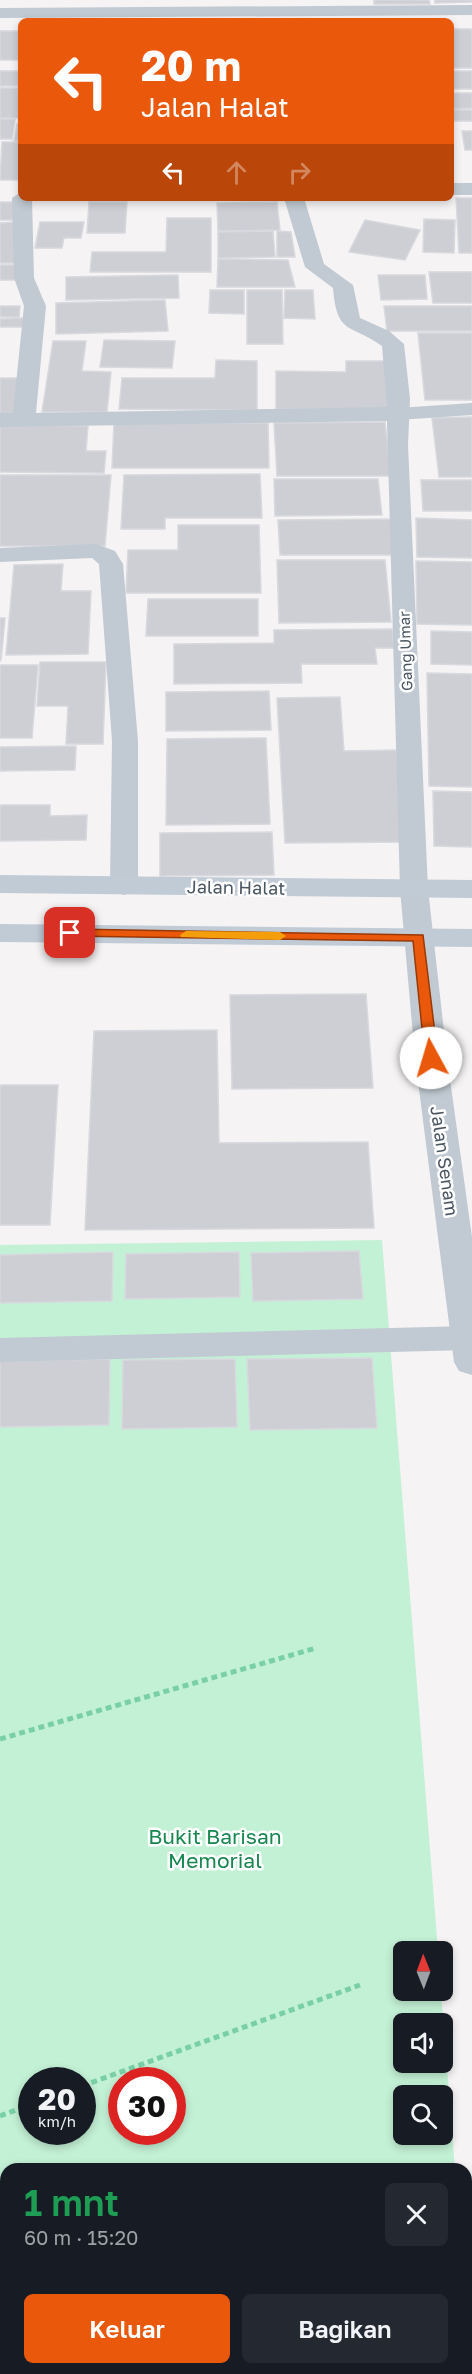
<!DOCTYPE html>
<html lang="id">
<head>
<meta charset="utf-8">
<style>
	body { margin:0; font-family:"Golos Text",sans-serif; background:#242831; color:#f1f3f6; height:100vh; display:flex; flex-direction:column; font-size:22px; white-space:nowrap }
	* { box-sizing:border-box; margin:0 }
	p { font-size:20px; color:#9ea1a6 }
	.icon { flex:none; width:33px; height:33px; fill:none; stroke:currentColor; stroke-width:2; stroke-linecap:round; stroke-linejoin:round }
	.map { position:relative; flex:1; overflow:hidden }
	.panel { position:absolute; left:0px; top:2163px; width:472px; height:212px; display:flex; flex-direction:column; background:#171b24; border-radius:18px 18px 0 0; box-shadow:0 3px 9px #0003 }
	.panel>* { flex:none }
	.top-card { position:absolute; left:18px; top:18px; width:436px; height:183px; border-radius:9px; box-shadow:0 3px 9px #0003; background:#ea580c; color:#fff; overflow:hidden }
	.needle { width:39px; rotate:359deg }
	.controls { position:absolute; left:393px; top:1941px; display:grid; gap:12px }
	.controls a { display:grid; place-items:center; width:60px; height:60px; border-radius:9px; background:#171b24; box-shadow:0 3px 9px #0003; font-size:30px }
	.speed { position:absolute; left:18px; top:2067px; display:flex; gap:12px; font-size:30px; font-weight:700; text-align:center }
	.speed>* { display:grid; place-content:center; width:78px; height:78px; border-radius:50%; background:#171b24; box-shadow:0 3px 9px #0003; line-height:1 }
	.speed small { font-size:15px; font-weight:400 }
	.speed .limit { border:9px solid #d22; background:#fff; color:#111 }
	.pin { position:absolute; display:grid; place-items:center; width:51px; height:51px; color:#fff; margin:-26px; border-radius:12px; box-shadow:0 3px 9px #0006 }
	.me { position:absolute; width:66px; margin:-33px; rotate:354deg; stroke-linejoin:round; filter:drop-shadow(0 0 4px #0008) }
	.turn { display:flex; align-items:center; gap:21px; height:126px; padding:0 24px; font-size:27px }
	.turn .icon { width:78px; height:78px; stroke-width:2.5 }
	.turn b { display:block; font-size:42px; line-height:51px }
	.lanes { display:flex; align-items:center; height:57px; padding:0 24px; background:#0003; justify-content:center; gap:30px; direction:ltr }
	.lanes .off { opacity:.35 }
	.round { display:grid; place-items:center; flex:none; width:63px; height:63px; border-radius:9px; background:#242831 }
	.overview { display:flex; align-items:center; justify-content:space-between; height:102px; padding:0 24px }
	h1 { font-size:36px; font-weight:600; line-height:45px; color:#1e9e55 }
	.cta { display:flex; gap:12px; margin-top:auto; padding:12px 24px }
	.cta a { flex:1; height:69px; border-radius:9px; background:#ea580c; color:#fff; font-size:24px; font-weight:600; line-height:69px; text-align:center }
	.cta a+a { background:#242831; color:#f1f3f6 }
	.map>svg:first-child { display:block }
	.green { fill:#c3f1d5; fill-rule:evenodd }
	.building { fill:#cdcfd5; stroke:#d7d9de; stroke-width:1.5 }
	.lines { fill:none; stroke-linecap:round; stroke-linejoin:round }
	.path { stroke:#7ad0a6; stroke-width:5; stroke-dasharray:6 4; stroke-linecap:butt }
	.service { fill:#c1cad2; fill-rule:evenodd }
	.minor { fill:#c1cad2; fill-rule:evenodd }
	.secondary { fill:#c1cbd6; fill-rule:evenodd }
	.route { fill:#ea580c; stroke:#983908; stroke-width:1.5 }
	.slow { fill:#f59e0b }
	.labels { text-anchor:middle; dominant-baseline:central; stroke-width:5; stroke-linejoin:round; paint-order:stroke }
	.far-street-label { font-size:15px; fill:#4a5661; stroke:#fff }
	.street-label { font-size:18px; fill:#4a5661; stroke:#fff }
	.near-park-label { font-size:21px; fill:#17864f; stroke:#fff }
</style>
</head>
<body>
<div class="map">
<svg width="472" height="2374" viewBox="0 0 472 2374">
	<rect width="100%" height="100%" fill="#f5f3f3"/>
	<path class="green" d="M382,1240L438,1951L404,1952V1990L441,1991L455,2169H6V2368H466L467,2313L471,2374H0V1245ZM404,2024H442V2062H404ZM32,2080H82V2132H32ZM122,2080H172V2132H122ZM404,2096H442V2134H404Z"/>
	<path class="building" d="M374,0H429L430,4H374Z
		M435,0H472V2L435,3Z
		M452,29H472V68H452Z
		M0,31H21V60H0Z
		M0,71H21V86H0Z
		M452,71H472V89H452Z
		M0,88H21V118H0Z
		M452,93H472V108L452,109Z
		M452,110H472V121H452Z
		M0,119H15L12,139H0Z
		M17,124H21V141H14Z
		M462,131H472V150H465Z
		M2,142H21V180H0Z
		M456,198H472V253H459Z
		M0,202H20L18,220H0Z
		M89,202H127L125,233H87Z
		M277,202L280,230L218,231L217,203Z
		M167,218H211V272H90L92,252H166Z
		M424,219L455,220L454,253L423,252Z
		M365,220L420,230L405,260L349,252Z
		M16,222L15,263H0V223Z
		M40,222H84L81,238H64L62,248H35Z
		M273,231L275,257L218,258V232Z
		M277,231L291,232L295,257H277Z
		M218,259L288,260L295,287H217Z
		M0,265H20L19,280H0Z
		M429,272H472V303H433Z
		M178,275L179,298L66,300V277Z
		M378,275H425L427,299L381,300Z
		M210,290H244V314L209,313Z
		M247,290H282L283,344H247Z
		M285,290H313L315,319L284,318Z
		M165,300L168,331L56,334V303Z
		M0,306H20L19,317H0Z
		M384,306H472V331H387Z
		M26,318L25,327H0V319Z
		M418,333H472V400H425Z
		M104,340L175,341L172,368L100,367Z
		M53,341H86L82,371L111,372L107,412H42Z
		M216,360L257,361V410L119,409L122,378H215Z
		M346,361H393L396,410L276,409V371L346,372Z
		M0,378H27L19,416H0Z
		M472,417V477H439L432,418Z
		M385,422L391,476H277L274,423Z
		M114,423H268L269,468H112Z
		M0,425L88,426L86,451H106L104,473L0,472Z
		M260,474L262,518H165V529H121L124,475Z
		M0,475H111L105,546H0Z
		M274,479H378L382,515L275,516Z
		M421,480H472V511H423Z
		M416,518L472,520V558L417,557Z
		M395,519L399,555H280L278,520Z
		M178,525H259L261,593H126L128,550H178Z
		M277,560H385L391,622L279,623Z
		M416,561L472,562V625L417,624Z
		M63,564L61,591H91L88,654L6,655L14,565Z
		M148,599H258V636H146Z
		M0,618H5L1,660L0,661Z
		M392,629L394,648H375L377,664H301L302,683L174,684V644L274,643V630Z
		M431,631L472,632V665L431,664Z
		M40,662H106L103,744H66L68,706H37Z
		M0,665H38L32,738H0Z
		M427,673L472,674V787L429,786Z
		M269,691L271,730L166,731V692Z
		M340,697L344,751L396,750L406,842L285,843L277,698Z
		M266,738L270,824L166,825L167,739Z
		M76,746L75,770L0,771V747Z
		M433,791L472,792V847L434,846Z
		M0,805H50V816L87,815L86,840L0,841Z
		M272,832L274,875L160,876V833Z
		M366,994L373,1088L232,1089L230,995Z
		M217,1030L219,1143L368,1142L374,1228L85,1230L94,1031Z
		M0,1085H58L50,1225H0Z
		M359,1251L363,1299L253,1301L251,1253Z
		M113,1252L112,1301L0,1303V1255Z
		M239,1252L240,1297L125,1299L126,1254Z
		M372,1358L377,1428L250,1430L247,1359Z
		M110,1359L109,1425L0,1427V1361Z
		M235,1359L237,1427L122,1429L123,1360Z"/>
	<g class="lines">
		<path class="path" d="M0,1739L316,1648
			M82,2086L360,1985
			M0,2116L32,2104"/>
		<path class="service" d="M472,403V415L398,420L391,418L388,414L391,410L398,408Z
			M469,1326L472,1327V1349L469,1350L0,1362V1338Z"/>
		<path class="minor" d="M472,5V15L0,18V8Z
			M452,183H472V195H452Z
			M21,192V198H32L34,278L46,306L36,413L387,407L382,346C350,323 337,336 333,288L305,267L284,198H304L324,264L353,285L360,318L389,331L404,344L410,399L408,445L428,889L447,1058L472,1237V1375L459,1371L454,1362L415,1058L400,889L387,421L0,427V413H13L24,306L14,278L12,198Z
			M96,544L115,551L123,564L138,741V886L134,892L124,895L114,892L110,886L112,741L99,564L92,558L0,562V548Z"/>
		<path class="secondary" d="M0,875L472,880V898L0,893Z
			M0,924L472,929V947L0,942Z"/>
	</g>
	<path class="route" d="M70,929L423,935L438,1058L431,1062L425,1058L413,941L66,936V931Z"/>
	<path class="slow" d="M186,931L280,932L286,936L280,940L181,937L180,935Z"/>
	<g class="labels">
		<g class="far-street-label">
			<text transform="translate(405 651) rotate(-92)">Gang Umar</text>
		</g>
		<g class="street-label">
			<text transform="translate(236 887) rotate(1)">Jalan Halat</text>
			<text transform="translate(445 1161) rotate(82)">Jalan Senam</text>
		</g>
		<g class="near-park-label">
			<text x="215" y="1836">Bukit Barisan<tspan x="215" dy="24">Memorial</tspan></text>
		</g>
	</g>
</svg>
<div class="controls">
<a><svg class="needle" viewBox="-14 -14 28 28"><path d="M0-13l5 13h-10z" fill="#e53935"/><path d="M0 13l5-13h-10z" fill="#9ea1a6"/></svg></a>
<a><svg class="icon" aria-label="sound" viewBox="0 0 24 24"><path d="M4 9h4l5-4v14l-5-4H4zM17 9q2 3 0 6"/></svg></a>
<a><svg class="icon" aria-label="search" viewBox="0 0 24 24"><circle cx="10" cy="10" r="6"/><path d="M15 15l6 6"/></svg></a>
</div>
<div class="speed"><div>20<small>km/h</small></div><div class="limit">30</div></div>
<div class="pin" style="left:70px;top:933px;background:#d93025"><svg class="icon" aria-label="arrive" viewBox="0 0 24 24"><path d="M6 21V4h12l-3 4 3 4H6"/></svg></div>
<svg class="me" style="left:431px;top:1058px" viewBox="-20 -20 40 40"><circle r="19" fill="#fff"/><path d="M0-13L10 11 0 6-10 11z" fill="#ea580c"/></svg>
<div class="top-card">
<div class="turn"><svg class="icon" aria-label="left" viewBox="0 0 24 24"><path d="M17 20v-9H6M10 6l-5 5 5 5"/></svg><div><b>20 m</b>Jalan Halat</div></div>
<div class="lanes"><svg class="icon" aria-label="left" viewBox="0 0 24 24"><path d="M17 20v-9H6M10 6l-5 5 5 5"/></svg><svg class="icon off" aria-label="ahead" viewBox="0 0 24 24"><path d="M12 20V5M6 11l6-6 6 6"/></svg><svg class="icon off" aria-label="right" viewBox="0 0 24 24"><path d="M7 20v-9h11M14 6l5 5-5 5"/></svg></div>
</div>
<section class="panel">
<div class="overview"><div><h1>1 mnt</h1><p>60 m · 15:20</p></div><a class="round"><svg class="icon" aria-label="close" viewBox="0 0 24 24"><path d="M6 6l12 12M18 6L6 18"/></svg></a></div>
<div class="cta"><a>Keluar</a><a>Bagikan</a></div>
</section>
</div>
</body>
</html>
